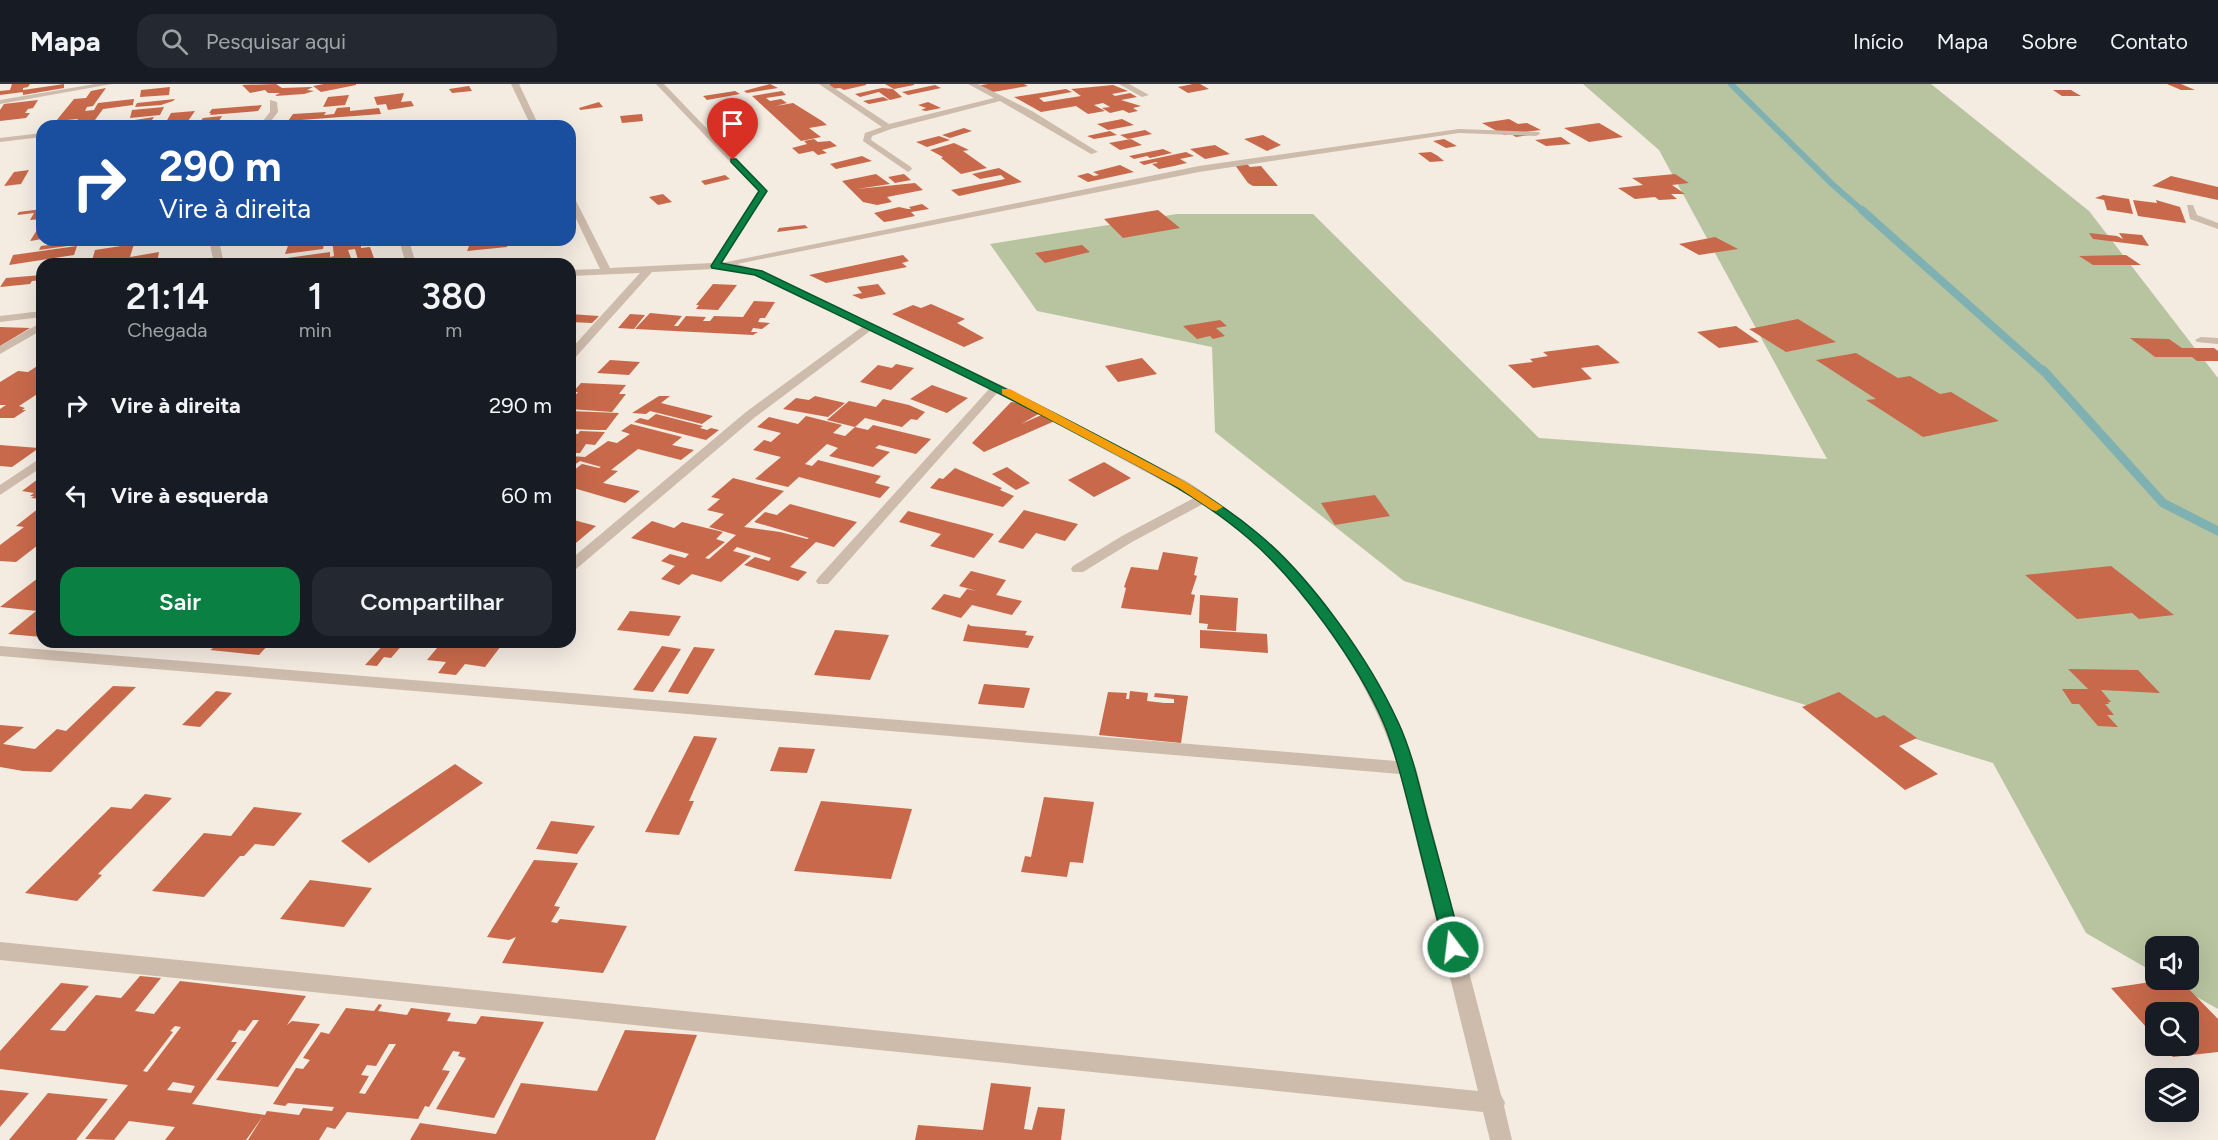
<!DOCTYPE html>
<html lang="pt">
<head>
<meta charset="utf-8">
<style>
	body { margin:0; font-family:Figtree,sans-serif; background:#242831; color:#f1f3f6; height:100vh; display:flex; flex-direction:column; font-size:22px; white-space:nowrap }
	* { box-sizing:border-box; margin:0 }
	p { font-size:20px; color:#9ea1a6 }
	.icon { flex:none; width:33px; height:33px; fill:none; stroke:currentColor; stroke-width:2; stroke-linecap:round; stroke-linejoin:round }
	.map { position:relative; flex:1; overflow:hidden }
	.panel { position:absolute; left:36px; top:174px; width:540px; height:390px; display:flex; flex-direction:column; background:#171b24; border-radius:18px; box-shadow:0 6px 24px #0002 }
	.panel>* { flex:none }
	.guide { position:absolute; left:36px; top:36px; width:540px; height:126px; border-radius:18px; box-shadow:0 6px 24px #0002; background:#1a4fa0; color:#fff; overflow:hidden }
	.controls { position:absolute; left:2145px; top:852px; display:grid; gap:12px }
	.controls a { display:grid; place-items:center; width:54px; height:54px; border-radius:12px; background:#171b24; box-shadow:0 6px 24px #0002; font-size:30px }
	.pin { position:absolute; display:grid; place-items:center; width:51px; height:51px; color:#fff; margin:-62px -26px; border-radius:50% 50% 50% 0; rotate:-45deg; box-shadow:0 0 6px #0007 }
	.pin .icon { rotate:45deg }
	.me { position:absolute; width:66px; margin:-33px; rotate:345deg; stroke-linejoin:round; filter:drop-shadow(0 0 4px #0008) }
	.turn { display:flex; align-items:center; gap:21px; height:126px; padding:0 24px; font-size:27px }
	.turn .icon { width:78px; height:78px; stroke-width:2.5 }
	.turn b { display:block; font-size:42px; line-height:51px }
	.eta { display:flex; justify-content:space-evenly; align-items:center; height:102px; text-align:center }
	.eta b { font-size:36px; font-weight:600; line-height:42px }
	.button { display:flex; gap:12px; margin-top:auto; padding:12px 24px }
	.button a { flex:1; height:69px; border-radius:18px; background:#0b8043; color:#fff; font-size:24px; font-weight:600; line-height:69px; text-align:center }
	.button a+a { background:#242831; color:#f1f3f6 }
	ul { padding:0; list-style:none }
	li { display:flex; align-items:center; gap:18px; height:90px; padding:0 24px }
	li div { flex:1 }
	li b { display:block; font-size:22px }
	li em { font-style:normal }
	header { display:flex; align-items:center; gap:36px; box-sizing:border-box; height:84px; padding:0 30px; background:#171b24; border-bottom:2px solid #363941 }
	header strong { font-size:28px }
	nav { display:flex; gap:33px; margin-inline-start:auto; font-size:21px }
	.search { width:420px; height:54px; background:#242831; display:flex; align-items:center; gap:15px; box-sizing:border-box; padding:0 21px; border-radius:18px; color:#9ea1a6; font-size:22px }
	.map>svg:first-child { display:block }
	.green { fill:#b8c4a0 }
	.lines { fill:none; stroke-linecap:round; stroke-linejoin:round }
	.stream-far2 { stroke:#7fb0b2; stroke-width:6 }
	.stream-far1 { stroke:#7fb0b2; stroke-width:8 }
	.stream { stroke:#7fb0b2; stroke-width:9 }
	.building { fill:#c8694b; fill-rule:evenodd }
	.minor { fill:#cdbbac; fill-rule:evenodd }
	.route { fill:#0b8043; stroke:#07532c; stroke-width:1.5 }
	.slow { fill:#f59e0b }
</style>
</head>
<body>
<header>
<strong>Mapa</strong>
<div class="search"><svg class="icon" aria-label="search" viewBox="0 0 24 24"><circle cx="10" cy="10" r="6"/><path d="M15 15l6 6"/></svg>Pesquisar aqui</div>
<nav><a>Início</a><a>Mapa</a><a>Sobre</a><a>Contato</a></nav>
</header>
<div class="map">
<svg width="2218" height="1056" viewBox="0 0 2218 1056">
	<rect width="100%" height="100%" fill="#f4ebe1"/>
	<path class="green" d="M1583,0H1931L2089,127L2218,294V925L2167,896H2188V862H2156L2155,889L2086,849L1993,679L1404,497L1215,348L1212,263L1037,227L990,160L1177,130H1313L1539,354L1827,375L1659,66Z"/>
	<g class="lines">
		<path class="stream-far2" d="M1731,0L1832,100L1864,128"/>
		<path class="stream-far1" d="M1862,126L2044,288"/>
		<path class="stream" d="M2043,286L2163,419L2218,447"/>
	</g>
	<path class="building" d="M12,0H30L28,3L23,4V8L0,11V7L10,6Z
		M64,0V4L23,11V6Z
		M276,0L282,4L310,3H313L307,6L314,7L304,10L274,12L280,9H268L265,6L250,9L242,1Z
		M324,0H356V1L321,8L313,2Z
		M770,0L778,4L747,9L744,7Z
		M831,0H866V1L844,6L840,4L831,5L824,2Z
		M885,0H914V1L894,5Z
		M988,0H1024L1028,2L993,8L976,2Z
		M1193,0H1200L1209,5L1188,9L1178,3Z
		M2167,0H2181L2195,6H2181Z
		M935,1L941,4L908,11L902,8Z
		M1113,1L1128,7L1112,10L1115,12L1130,9L1137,13L1121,16L1141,22L1133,24L1138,27L1129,29L1123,26L1110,29L1102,24L1110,23L1103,19L1094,21L1105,27L1088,30L1076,22L1041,28L1014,13L1066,5L1072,8L1039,14L1044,18L1081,12L1071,5Z
		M469,2L472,7L452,9L449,5Z
		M170,3L169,11L140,13L141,6Z
		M106,4L93,22L87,23L85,27L94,26L98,19L134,15L133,21L103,25L95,36L75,39L78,35L56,37L74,15L86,14L91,7Z
		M882,4L893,5L902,13L890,16L879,8L860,13L855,10Z
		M2053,6H2071L2081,12H2062Z
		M735,7L740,10L707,16L703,12Z
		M782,7L786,11L766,14L770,17L781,15L787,19L776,22L793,19L822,37L827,41L809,44L821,53L801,57L752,12Z
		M404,9L401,18L411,17L414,22L388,26L386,20L377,21L374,13Z
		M349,11L345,21L323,23L328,13Z
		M883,13L889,16L869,20L863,17Z
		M175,15L173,17L161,21L135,23L137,19Z
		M38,16L33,24L28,25L25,29H30L26,34L0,37V26L4,20Z
		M599,18L603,23L580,26L579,24Z
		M928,18L941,24L926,27L921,26L926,24L918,21Z
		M262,21L258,27L210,31L211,29H209L212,25Z
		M164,23L160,31L130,34L132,26Z
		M350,23V27L379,24L381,30L288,37L293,30L326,28L324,31L334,30L337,24Z
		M195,27L188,37L165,40L171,29Z
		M642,30L643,37L622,39L620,32Z
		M222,32L216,42H196L203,34Z
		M154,33L150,39L127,41L128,37Z
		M1122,35L1134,41L1108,46L1097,40Z
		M1509,35L1518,40L1527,39L1541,46L1525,48L1530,51L1516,53L1511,50L1504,51L1482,39Z
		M324,36L320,42H289L291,38Z
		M1599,39L1623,53L1589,58L1564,44Z
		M964,44L972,47L950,54L942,51Z
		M1145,46L1152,50L1128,55L1120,51Z
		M1110,47L1117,51L1094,55L1087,52Z
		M1263,51L1281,61L1267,67L1244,55Z
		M939,52L950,56L927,63L916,58Z
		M1561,53L1571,60L1546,62L1535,56Z
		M814,55L818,58L830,57L837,62L822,66L827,69L818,71L813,67L799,70L792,64L807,60L804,57Z
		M1131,55L1142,61L1120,66L1109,59Z
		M1444,55L1457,62L1446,64L1433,57Z
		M954,59L969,66L963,67L987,84L961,90L941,74L943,73L930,66Z
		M1215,61L1230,70L1205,75L1190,65Z
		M1163,65L1172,69L1150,74L1147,72L1134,75L1129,72Z
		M1186,68L1194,72L1180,75L1187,79L1174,82L1159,85L1152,80L1158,79L1156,78L1144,81L1139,78Z
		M1431,68L1438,72L1444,77L1430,78L1418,69Z
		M862,72L872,77L836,85L830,80Z
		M1246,79L1250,83L1261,82L1278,102H1253L1248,99L1235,81Z
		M1120,81L1134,88L1088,98L1077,92L1088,89L1094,92L1099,91L1093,88Z
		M999,84L1022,98L959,112L951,106L1005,95L1001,91L980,95L972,90Z
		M29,86L21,100L4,102L14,88Z
		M876,90L890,100L857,105L915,99L923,106L887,113L892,118L877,121L863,118L842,97Z
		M904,90L911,96L895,99L888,93Z
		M1675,90L1689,99L1672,101L1685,110H1671L1677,115L1659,116L1655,113L1635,115L1618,104L1643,101L1632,94Z
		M725,91L730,95L705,101L701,97Z
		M2171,92L2218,103V116L2152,102Z
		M663,110L672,118L658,121L649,113Z
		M2103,111L2129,115L2133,130L2107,126L2104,116L2095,114Z
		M2133,116L2157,119L2156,116L2180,123L2186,139L2138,132Z
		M922,120L929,125L911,128L915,132L891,137L884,138L874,129L899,123L908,125H911L909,123Z
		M42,125V135L30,136L34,129L17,131L19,128Z
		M1158,126L1180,144L1123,154L1104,135Z
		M805,141L808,144L777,148L779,144Z
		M42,142V155L30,157L37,146Z
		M2089,149L2117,152L2123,155L2119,149L2142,151L2149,162L2093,155Z
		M1715,153L1738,165L1699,171L1679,160Z
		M52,156H89L88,159L39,166L41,162L49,161Z
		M311,156H321L320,160H324L323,165L285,170L289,159Z
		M332,156L361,157V164L370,163L374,174L358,176L355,165L348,166L352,177L336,180H279L280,175L330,168V173L334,172Z
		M480,156H509L507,163L467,167L471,157Z
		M134,160L130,173L159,168L157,180H91L95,166Z
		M1082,161L1090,168L1045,179L1035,169Z
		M77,162L74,171L9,181L13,171Z
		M903,171L909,177L902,179L907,183L826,199L809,191Z
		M2126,171L2141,181H2093L2079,172Z
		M42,191V196L32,197L30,200L0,203L6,194Z
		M713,200L737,201L718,226L696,225L699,221H696Z
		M878,200L886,210L861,215L852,211L862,209L857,203Z
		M754,217L775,218L765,234H760L758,238L770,239L762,245L753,244L751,248H758L753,251L635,245L650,229L682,232L674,242H678L686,232L706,233L703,237H710L714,232L743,233Z
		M931,220L965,235L957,239L984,254L964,263L892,230L913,221L921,224Z
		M570,230L599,232L592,239L570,238Z
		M630,230L645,231L634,245L618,244Z
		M1798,235L1836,258L1786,268L1749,245Z
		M1220,236L1227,242L1216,244L1225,252L1213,255L1210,252L1197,255L1183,242Z
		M1736,242L1759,258L1719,264L1697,248Z
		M0,243L30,244L0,262Z
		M2130,254L2169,255L2182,264H2214L2218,267V277H2197L2192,273H2155Z
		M1598,261L1620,279L1581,284L1592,295L1533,304L1508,281L1533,278L1530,275L1548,272L1543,268Z
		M1856,269L1898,294L1910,292L1940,310L1951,308L1999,337L1923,353L1866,316L1876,315L1816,276Z
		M1142,274L1157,290L1118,298L1105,282Z
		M610,276L640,278L629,291L597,289Z
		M42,279V307L19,322L25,324L22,326H26L14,334H0V325L6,321H0V298L18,287L28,288Z
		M896,280L914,284L891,306L860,298L878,281L892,284Z
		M581,299L626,301L619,310H626L612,328L570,325V318L578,308H573Z
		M932,301L968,314L947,329L910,315Z
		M659,312H670L661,319L713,332L702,340L650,327L646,330L632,329Z
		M815,312L845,319L828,333L783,325L796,314L809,316Z
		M883,315L909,321L925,328L917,336L911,335L902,343L865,334L855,343L827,336L849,317L876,323Z
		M1021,316L1042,328L1021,340L1046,329L1057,336L984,368L972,359L1011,318L1018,319Z
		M570,327L619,329L606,346H597L570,345Z
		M656,330L703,342L700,344L707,346L711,344L719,346L706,356L634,338L640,334L648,336Z
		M806,332L842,341L833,349L845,352L855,343L868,346L873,341L931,355L916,370L879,361L875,364L890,368L873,383L829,372L838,364L827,360L805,380L812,382L818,376L881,392L875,399L890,403L880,414L799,393L788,403L755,395L781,373L753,366L764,356L771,358L781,349L757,343L769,333L798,340Z
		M631,340L682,353L672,361L694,366L681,376L638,365L611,386L618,387L603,399L640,407L625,419L570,403V389L582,380L599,384L601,383L580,377L570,384V372L585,373L608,357L617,359L630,350L621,347Z
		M580,347L605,348L595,361L586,360L580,369H570V349L578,350Z
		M0,361L39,364L12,383L0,382Z
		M1104,378L1131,394L1094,413L1068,396Z
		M1007,383L1030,399L1016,406L992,390Z
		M955,384L1002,404L1000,406L1014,412L1003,423L930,404L939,394L943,395Z
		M42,392V415L31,414L34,412H30L34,409L22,407Z
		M733,394L784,407L744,443L780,448L807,455L809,454L754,438L765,428L777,431L790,420L857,438L834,463L816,458L790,483L807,488L798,497L744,481L755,473L769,477L771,474L737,463L733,467L751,472L721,498L692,490L679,501L661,495L675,482L661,477L670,470L685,474L689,470L631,454L652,437L674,444L682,438L723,448L716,455L725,458L705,474L709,475L736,451L709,443L724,430L707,426L720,415L711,413Z
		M1375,411L1390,432L1335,441L1321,419Z
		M39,424H42V458L16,478L0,477V461L24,443L16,442Z
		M1024,426L1078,440L1065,457L1036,449L1023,465L998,458Z
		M908,427L977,445L994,450L974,474L930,462L941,450L899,438Z
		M570,435L596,442L570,464Z
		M1163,468L1198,473L1194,491L1197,492L1191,510L1195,511L1191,531L1121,524L1126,504L1124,503L1131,483L1158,486Z
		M2111,482L2174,531L2139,535L2132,529L2077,535L2025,491Z
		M971,487L1006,496L996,511L1022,517L1012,531L972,521L961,534L931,525L944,510L960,514L967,505L977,507L959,502Z
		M42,491V522L37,527L0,523Z
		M1200,511L1238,514L1236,547L1207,545L1208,540L1199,539Z
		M42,526V553L8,550L36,527Z
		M630,527L681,532L669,552L617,546Z
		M968,540L971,542L1027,547L1025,551L1034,552L1028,564L963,557Z
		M835,546L889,551L870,596L814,591Z
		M1200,546L1267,550L1268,569L1200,564Z
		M200,558H271L259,571L210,566L213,564L196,562Z
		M386,558H405L391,574L384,573L377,582L365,581Z
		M442,558H504L485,583L465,580L456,591L438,589L446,578L427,576Z
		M662,562L681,565L653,608L633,606Z
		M694,563L715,565L688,610L668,608Z
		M2068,585L2138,586L2160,609L2101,606L2111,618H2108L2109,620H2105L2114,631H2107L2118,643L2098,642L2079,620H2072L2062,605H2088Z
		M984,600L1030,604L1024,624L978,620Z
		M113,602L136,603L51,688L23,687L0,683V641L24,643L3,660L35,665L57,645L66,647Z
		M216,607L232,609L200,643L182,641Z
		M1130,607L1148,609L1147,617L1164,619H1174V615L1154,613L1155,609L1188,612L1181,659L1099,651L1108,608L1127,609L1126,615H1129Z
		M1839,608L1876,634L1884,631L1917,654L1899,662L1938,690L1905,706L1802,623Z
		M694,652L717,654L689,717H694L679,751L645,748Z
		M779,663L815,665L807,689L770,687Z
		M455,680L483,699L369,779L341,757Z
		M145,710L172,714L98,790L102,791L77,817L25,809L111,723L131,725Z
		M1044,713L1094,718L1083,779L1070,778L1067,793L1021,788L1025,772L1031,773Z
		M821,717L912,725L891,795L794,787Z
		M254,723L302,729L274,762L255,760L244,772H240L204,813L152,807L204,749L231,752Z
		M551,737L595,742L577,770L536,765Z
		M534,776L578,779L554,822L560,823L551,838L557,839L560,835L627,842L603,889L502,879L516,853L509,856L487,853Z
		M310,796L372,804L344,843L280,835Z
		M140,892L161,894L135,927L154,930L180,897L306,912L287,941L292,937L320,940L278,1003L216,996L259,936H253L245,947L239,946L231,958H237L192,1020L265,1031L267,1027L299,1031L303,1024L332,1027L334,1023L288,1019L285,1022L273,1020L296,984L303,985L310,976L303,974L321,948L329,950L346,924L374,927L379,920L382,921L378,927L407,931L411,924L451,929L447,937L476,940L481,932L544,938L494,1034L436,1025L466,974L458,972L460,968L453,967L442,986L450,987L429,1023L425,1022L418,1035L347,1028L335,1045L327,1043L319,1056H248L263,1032L246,1056H165L175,1043L129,1037L114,1056L85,1055L128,1001L0,985V967L61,899L89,902L50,946L65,947L96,911L121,914ZM175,942L181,943L147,988L143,987L173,948L170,947ZM389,960H396L365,1010L359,1009L369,992L361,991L367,981L376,982ZM173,998L195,1002L191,1009L167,1006Z
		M2164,896H2180L2218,935V968L2173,973L2162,962H2188V928H2156V954L2111,904Z
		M625,946L697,951L655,1056H410L420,1039L496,1050L521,999L597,1007Z
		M991,999L1031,1003L1024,1045L1032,1046L1038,1023L1065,1025L1061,1056H915L918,1041L983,1046Z
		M0,1006L29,1009L0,1043Z
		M48,1009L108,1015L76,1056H9Z"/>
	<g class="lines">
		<path class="minor" d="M95,0H112L0,20V16Z
			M511,0H519L539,42H531Z
			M656,0H664L767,107L722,179L1199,82L1459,45L1539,48L1540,50L1536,52L1459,49L1199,88L737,180L762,187L1001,301L1188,398C1278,457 1355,541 1400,641C1406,655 1410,670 1416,684L1501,1011L1505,1019L1504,1022L1512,1056H1490L1483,1028L0,876V858L1478,1007L1400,690L0,572V562L1396,677C1362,577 1291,478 1203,420L1132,458L1083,488H1073L1071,485L1073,482L1122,452L1194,414L998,308L828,500H818L816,497L818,494L990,304L870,247L754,334L575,486L570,487V476L746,328L862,243L754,191L736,186L715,185L652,188L574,275L570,276V266L640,189L570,192V186L600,185L570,122V110L574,113L610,184L712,179L758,107Z
			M819,0H828L889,40L994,14L968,0H978L1032,27L1098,68L1091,70L1000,17L891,45L872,52L871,56L911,83L912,85L908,88L863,57L865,49L882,43Z
			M1119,0H1129L1149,11L1142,13Z
			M270,16L277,18L278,28L267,42H259L270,28Z
			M42,49V53L0,58V54Z
			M2187,121H2193L2197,131L2218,139V145L2190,135Z
			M209,156H219L224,180H214Z
			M399,156H409L416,180H406Z
			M42,227V233L0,238V232Z
			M42,238V246L0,270V262Z
			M2201,253L2218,254V260L2197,258L2195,256Z
			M42,373V383L0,411V401Z"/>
	</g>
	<path class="route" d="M731,75H736L767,107L721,179L762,187C869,239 978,289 1083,344C1144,376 1204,405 1256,448C1310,492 1369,575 1398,638C1412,668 1419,701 1427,732C1439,776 1451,819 1462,863L1459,868L1453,871L1447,868L1444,863C1434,821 1423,780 1413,738C1404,705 1397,671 1384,640C1359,581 1297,495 1248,454C1197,410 1137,381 1078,350C972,294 863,243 755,191L712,184L711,182L759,107L731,78Z"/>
	<path class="slow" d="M1002,305H1010L1187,399L1223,423L1216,427L1212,426L1179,404L1002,310Z"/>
</svg>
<div class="controls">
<a><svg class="icon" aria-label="sound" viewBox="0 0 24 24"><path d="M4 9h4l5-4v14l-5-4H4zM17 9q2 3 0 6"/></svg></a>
<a><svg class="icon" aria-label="search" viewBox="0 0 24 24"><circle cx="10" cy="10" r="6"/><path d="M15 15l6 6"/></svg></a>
<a><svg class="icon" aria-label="layers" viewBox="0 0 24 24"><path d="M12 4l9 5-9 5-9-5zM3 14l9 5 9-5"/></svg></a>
</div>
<div class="pin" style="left:733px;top:76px;background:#d93025"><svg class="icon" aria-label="arrive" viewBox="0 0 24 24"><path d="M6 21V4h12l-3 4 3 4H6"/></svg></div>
<svg class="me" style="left:1453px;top:863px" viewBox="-20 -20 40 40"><circle r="17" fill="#0b8043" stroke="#fff" stroke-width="3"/><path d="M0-11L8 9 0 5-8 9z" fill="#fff"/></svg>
<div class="guide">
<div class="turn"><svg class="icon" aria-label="right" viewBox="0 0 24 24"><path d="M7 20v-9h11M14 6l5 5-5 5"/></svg><div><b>290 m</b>Vire à direita</div></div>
</div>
<section class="panel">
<div class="eta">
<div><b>21:14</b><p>Chegada</p></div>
<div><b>1</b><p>min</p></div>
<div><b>380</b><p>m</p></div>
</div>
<ul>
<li><svg class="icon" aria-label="right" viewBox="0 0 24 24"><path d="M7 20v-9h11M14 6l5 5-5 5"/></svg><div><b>Vire à direita</b></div><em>290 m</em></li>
<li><svg class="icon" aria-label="left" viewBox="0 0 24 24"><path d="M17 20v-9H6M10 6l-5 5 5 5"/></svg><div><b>Vire à esquerda</b></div><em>60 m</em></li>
</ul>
<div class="button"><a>Sair</a><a>Compartilhar</a></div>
</section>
</div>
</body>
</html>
